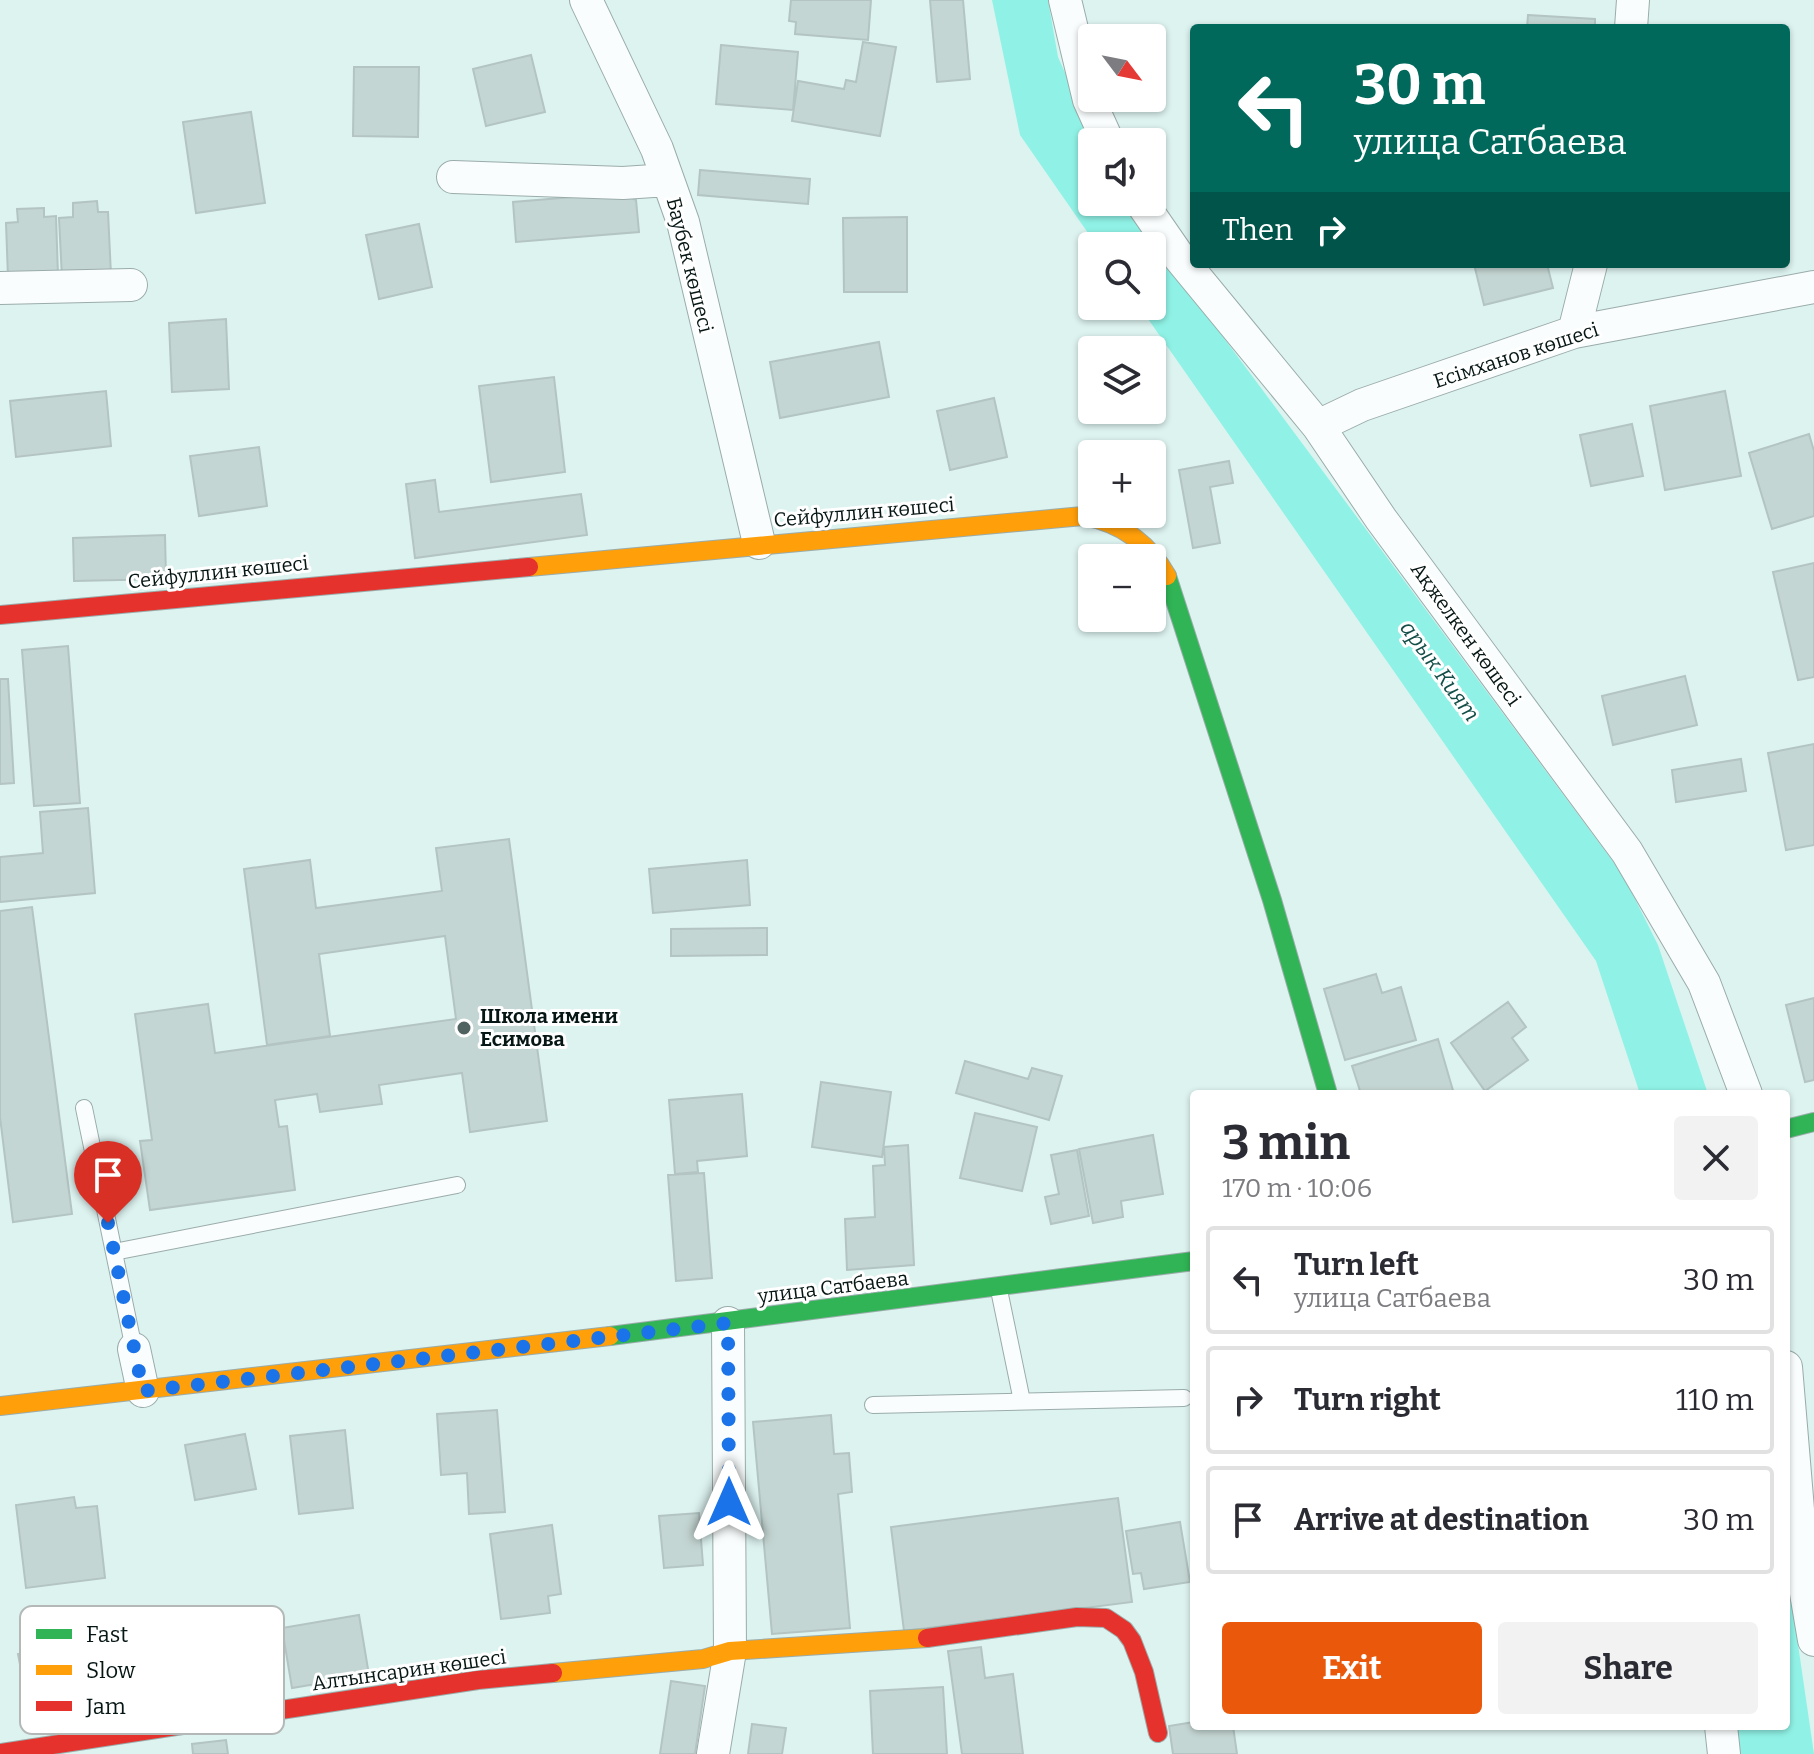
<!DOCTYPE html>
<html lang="en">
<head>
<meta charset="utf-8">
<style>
	body { margin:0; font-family:Bitter,serif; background:#f2f2f3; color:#2b2b33; height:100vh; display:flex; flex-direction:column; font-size:30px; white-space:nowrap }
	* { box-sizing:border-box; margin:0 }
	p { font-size:26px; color:#7c7c81 }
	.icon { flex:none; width:44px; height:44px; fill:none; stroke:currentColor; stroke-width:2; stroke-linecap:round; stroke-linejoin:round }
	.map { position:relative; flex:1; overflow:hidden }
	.panel { position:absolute; left:1190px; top:1090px; width:600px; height:640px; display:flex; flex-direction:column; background:#fff; border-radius:8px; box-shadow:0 2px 6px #0004 }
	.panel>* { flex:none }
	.guide { position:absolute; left:1190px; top:24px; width:600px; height:244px; border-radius:8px; box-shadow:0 2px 6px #0004; background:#00695c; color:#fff; overflow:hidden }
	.needle { width:52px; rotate:122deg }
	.buttons { position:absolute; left:1078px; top:24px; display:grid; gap:16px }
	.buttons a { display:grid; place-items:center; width:88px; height:88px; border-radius:8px; background:#fff; box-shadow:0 2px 6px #0004; font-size:40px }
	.pin { position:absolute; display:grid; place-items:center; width:68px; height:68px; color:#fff; margin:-82px -34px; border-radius:50% 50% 50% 0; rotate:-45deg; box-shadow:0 0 8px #0007 }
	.pin .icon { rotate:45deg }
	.me { position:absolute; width:88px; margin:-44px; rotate:0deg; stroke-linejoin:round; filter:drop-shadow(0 0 6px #0008) }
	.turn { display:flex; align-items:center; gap:28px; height:168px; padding:0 32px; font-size:36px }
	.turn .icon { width:104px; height:104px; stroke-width:2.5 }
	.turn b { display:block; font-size:56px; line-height:68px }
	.then { display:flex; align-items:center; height:76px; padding:0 32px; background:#0003; gap:16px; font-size:30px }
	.round { display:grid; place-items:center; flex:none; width:84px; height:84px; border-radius:8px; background:#f2f2f3 }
	.overview { display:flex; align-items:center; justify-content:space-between; height:136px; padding:0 32px }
	h1 { font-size:48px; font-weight:700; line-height:60px }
	.primary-button { display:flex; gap:16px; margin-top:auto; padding:16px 32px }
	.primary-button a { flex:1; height:92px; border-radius:8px; background:#ea580c; color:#fff; font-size:32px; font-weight:700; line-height:92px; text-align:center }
	.primary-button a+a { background:#f2f2f3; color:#2b2b33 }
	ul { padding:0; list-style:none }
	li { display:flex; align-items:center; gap:24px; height:108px; margin:0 16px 12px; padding:0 16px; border:4px solid #e1e1e2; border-radius:8px }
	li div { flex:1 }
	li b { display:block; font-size:30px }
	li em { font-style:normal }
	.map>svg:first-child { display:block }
	.water { fill:#90f2e6 }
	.building { fill:#c4d6d3; stroke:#b3c4c2; stroke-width:2 }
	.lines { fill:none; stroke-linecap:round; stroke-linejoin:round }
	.lane-casing { stroke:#9aacaa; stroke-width:18 }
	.street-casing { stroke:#9aacaa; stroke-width:34 }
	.fast-casing { stroke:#9aacaa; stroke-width:20 }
	.slow-casing { stroke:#9aacaa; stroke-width:20 }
	.jam-casing { stroke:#9aacaa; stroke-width:20 }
	.lane { stroke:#fafdfd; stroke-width:16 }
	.street { stroke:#fafdfd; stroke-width:32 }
	.fast { stroke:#30b455; stroke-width:18 }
	.slow { stroke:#ff9f0a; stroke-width:18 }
	.jam { stroke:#e5322d; stroke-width:18 }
	.route { stroke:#1a73e8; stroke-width:14; stroke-dasharray:0 25.2 }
	.poi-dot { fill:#516361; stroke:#fff; stroke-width:3 }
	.labels { text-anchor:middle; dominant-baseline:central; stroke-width:6; stroke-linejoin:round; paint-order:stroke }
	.street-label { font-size:20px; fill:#061614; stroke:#fff }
	.poi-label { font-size:20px; font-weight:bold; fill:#061614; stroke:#fff; text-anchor:start }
	.water-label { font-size:22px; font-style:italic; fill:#144e48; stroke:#fff }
	.key { fill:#fff; stroke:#b4b9b8; stroke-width:2 }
	.key-label { font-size:22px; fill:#061614 }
</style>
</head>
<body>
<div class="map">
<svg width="1814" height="1754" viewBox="0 0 1814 1754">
	<rect width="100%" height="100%" fill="#ddf3f0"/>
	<path class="water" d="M992,0H1048L1058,57L1096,142H1092V202H1128L1148,236L1623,875L1658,945L1708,1094H1640L1596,961L1139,306H1152V246H1097L1020,135Z
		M1786,1562L1814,1754H1739L1735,1726H1786Z"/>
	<path class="building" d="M791,0H871L868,40L795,34L796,22L789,21Z
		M930,0H963L970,79L937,82Z
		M1528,15L1595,19V28H1527Z
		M863,42L896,47L880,136L792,121L798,81L844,89L846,80L856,82Z
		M721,45L798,52L793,110L716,104Z
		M531,55L545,112L486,126L473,69Z
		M354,67H419L418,137L353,136Z
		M251,112L265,203L196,213L183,122Z
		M700,170L810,179L808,204L698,195Z
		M622,193L636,200L639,232L516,242L513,202Z
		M97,201L98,212H108L111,275L62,278L59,218L73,217V203Z
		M44,208V217L56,216L58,276L8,278L6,223L18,222L17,209Z
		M907,217V292H844L843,218Z
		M419,224L432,287L379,299L366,235Z
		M1474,264H1547L1553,288L1484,305Z
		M226,319L229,389L172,392L169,323Z
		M879,342L889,397L780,418L770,362Z
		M554,377L565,472L491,482L479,386Z
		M106,391L111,446L16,457L10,401Z
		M1725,391L1741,476L1665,490L1650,406Z
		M994,398L1007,457L950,470L937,411Z
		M1632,424L1643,476L1591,486L1580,435Z
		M1809,434L1814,451V516L1772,529L1749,453Z
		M259,447L267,506L199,516L190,456Z
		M1229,461L1233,483L1210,487L1220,543L1193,548L1179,470Z
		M435,480L439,512L581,494L587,535L415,558L406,484Z
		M165,535L166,579L74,581L73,538Z
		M1814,563V677L1798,680L1773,572Z
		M68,646L80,803L34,806L22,650Z
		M1685,676L1697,725L1613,745L1602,696Z
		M0,679H8L14,783L0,784Z
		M1814,744V845L1786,850L1768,753Z
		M1741,759L1746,791L1676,802L1672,770Z
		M88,808L95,893L0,902V857L43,853L40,812Z
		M509,839L547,1121L470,1132L462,1073L379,1085L382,1104L320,1112L317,1094L275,1100L279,1127L287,1126L295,1190L150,1210L140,1141L152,1140L135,1014L208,1004L215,1053L456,1019L445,936L319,954L330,1036L267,1045L244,869L310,860L316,908L442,891L436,848Z
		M747,860L750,905L653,913L649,869Z
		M32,907L72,1214L13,1222L0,1117V911Z
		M767,928V955L671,956V929Z
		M1376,974L1382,993L1401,987L1416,1040L1345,1060L1324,989Z
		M1814,998V1080L1805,1082L1786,1005Z
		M1508,1002L1526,1027L1512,1038L1528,1060L1485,1091L1451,1043Z
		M1438,1039L1454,1094H1361L1352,1066Z
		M965,1061L1028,1079L1032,1068L1062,1076L1049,1120L956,1093Z
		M821,1082L891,1092L882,1157L812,1147Z
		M742,1094L747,1156L697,1161L698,1172L675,1174L669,1100Z
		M975,1113L1037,1127L1022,1191L960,1178Z
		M1153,1135L1163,1194L1121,1201L1123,1217L1093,1223L1079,1149Z
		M908,1145L914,1265L847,1270L845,1219L875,1217L873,1166L885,1165L884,1147Z
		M1077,1150L1089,1216L1051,1224L1045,1197L1059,1194L1051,1155Z
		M704,1173L712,1278L676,1281L668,1175Z
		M497,1410L505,1512L469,1514L467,1473L441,1475L437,1414Z
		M831,1415L834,1454L849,1453L852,1492L838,1494L850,1628L772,1634L753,1422Z
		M345,1430L353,1508L299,1514L290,1436Z
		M245,1434L256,1489L195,1500L185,1445Z
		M74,1497L76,1508L97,1506L105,1578L26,1588L16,1505Z
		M1118,1498L1132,1602L904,1631L891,1527Z
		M699,1513L703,1565L664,1568L659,1516Z
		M1180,1522L1190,1582L1144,1589L1141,1573L1133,1574L1126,1531Z
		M552,1525L561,1594L548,1596L550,1613L501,1619L490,1534Z
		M359,1615L369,1675L292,1688L282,1628Z
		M77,1642L92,1716L32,1728L18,1654Z
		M981,1647L985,1678L1013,1674L1023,1754H962L948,1651Z
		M671,1681L705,1686L695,1754H660Z
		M943,1687L947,1754H873L870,1691Z
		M1194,1722V1726H1233L1237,1754H1173L1169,1726Z
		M752,1724L786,1728L782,1754H748Z
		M226,1740L228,1754H193L192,1744Z"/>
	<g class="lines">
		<g class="lane-casing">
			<path id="lane" d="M84,1108L134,1349
				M114,1252L457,1185
				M999,1290L1022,1401
				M873,1405L1184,1398"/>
		</g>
		<g class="street-casing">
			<path id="street" d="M586,0L657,149L683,222L759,543
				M1065,0L1089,100L1108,142
				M1631,28L1633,0
				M453,177L623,183L668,180
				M1141,202L1179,257L1318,426L1381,519L1627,852L1704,983L1746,1094
				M0,288L131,285
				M1574,332L1591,264
				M1318,426L1362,405L1574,332L1814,287
				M134,1349L143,1391
				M1786,1367L1804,1581L1814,1640
				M1721,1726L1724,1754
				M713,1754L730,1651L728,1323"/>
		</g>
		<g class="fast-casing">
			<path id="fast" d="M1167,576L1272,900L1328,1094
				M1786,1129L1814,1122
				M610,1336L1194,1261"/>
		</g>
		<g class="slow-casing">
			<path id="slow" d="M529,567L1083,516C1121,523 1148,542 1167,576
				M0,1406L610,1336
				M553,1673L703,1659L730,1651L927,1638"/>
		</g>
		<g class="jam-casing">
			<path id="jam" d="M0,615L529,567
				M927,1638L1077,1617L1106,1618L1124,1630L1132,1641L1144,1672L1158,1733
				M0,1753L478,1680L553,1673"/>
		</g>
		<use href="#lane" class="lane"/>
		<use href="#street" class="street"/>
		<use href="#fast" class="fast"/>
		<use href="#slow" class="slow"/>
		<use href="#jam" class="jam"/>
	</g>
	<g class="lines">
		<path class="route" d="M108,1223L143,1391L728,1323L729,1502"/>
	</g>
	<circle class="poi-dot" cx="464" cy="1028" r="8"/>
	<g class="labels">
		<g class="street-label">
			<text transform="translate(690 265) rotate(76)">Баубек көшесі</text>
			<text transform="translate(1516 355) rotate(-18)">Есімханов көшесі</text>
			<text transform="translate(864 512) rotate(-5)">Сейфуллин көшесі</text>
			<text transform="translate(218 572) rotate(-6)">Сейфуллин көшесі</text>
			<text transform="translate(1466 634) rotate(54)">Ақжелкен көшесі</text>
			<text transform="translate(833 1287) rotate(-7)">улица Сатбаева</text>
			<text transform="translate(409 1670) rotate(-8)">Алтынсарин көшесі</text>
		</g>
		<g class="poi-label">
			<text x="480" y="1016">Школа имени<tspan x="480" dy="23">Есимова</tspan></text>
		</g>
		<g class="water-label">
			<text transform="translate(1440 671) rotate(54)">арык Кият</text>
		</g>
	</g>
	<rect x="20" y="1606" width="264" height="128" rx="12" class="key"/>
	<rect x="36" y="1629" width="36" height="10" fill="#30b455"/>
	<rect x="36" y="1665" width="36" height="10" fill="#ff9f0a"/>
	<rect x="36" y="1701" width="36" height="10" fill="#e5322d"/>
	<g class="key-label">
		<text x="86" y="1642">Fast</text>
		<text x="86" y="1678">Slow</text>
		<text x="86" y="1714">Jam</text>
	</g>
</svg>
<div class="buttons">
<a><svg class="needle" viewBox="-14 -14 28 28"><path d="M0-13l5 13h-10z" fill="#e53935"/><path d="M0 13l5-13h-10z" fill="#7c7c81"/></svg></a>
<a><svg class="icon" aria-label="sound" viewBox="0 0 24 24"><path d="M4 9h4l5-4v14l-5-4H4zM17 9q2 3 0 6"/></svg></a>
<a><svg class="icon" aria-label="search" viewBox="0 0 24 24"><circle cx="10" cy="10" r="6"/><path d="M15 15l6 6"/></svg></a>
<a><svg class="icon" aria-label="layers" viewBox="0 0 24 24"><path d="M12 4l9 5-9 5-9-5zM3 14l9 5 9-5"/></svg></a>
<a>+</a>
<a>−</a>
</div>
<div class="pin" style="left:108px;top:1223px;background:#d93025"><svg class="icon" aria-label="arrive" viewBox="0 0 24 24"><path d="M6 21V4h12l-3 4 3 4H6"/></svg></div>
<svg class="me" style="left:729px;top:1502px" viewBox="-20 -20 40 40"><path d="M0-17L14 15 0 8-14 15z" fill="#1a73e8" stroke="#fff" stroke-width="4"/></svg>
<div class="guide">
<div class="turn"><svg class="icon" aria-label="left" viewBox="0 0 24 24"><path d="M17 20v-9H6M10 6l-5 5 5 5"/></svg><div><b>30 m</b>улица Сатбаева</div></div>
<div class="then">Then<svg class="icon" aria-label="right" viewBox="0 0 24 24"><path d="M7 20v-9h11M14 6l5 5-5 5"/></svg></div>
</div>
<section class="panel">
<div class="overview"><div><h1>3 min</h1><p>170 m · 10:06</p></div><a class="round"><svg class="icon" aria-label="close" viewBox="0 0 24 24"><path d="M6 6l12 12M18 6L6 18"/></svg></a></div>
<ul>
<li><svg class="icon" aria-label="left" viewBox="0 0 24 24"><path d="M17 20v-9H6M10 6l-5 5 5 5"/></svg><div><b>Turn left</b><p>улица Сатбаева</p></div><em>30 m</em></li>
<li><svg class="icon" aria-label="right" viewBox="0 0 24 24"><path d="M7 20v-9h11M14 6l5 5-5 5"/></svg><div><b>Turn right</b></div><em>110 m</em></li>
<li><svg class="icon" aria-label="arrive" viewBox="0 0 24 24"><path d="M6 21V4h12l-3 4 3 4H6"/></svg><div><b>Arrive at destination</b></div><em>30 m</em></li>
</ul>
<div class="primary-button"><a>Exit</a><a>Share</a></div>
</section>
</div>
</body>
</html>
